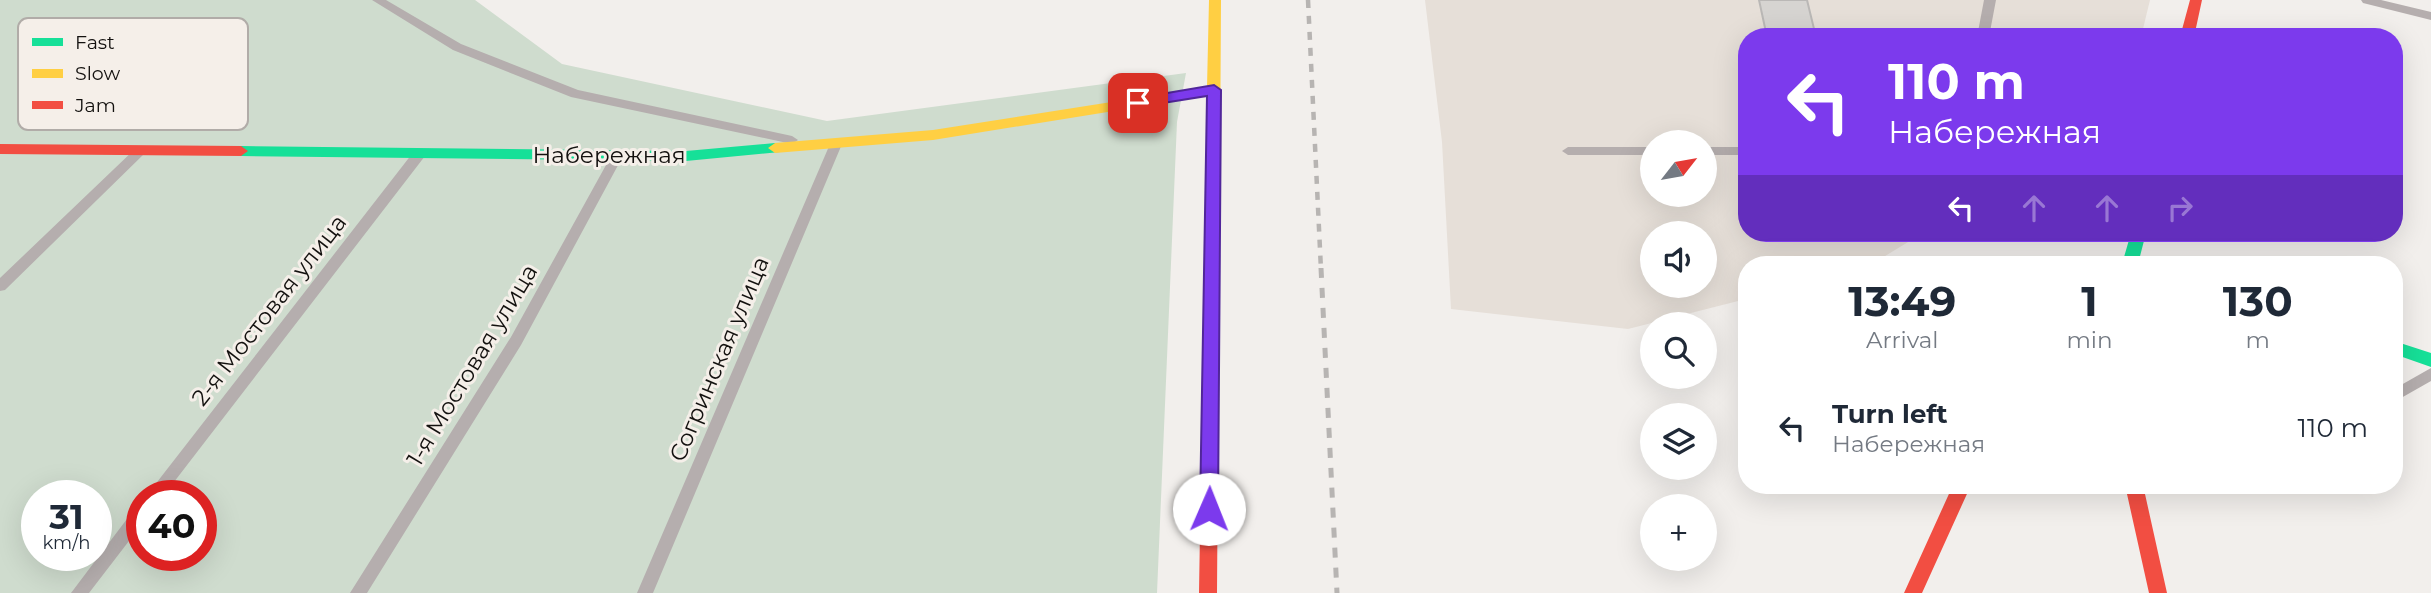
<!DOCTYPE html>
<html lang="en">
<head>
<meta charset="utf-8">
<style>
	body { margin:0; font-family:Montserrat,sans-serif; background:#f2f2f3; color:#1f2937; height:100vh; display:flex; flex-direction:column; font-size:26px; white-space:nowrap }
	* { box-sizing:border-box; margin:0 }
	p { font-size:23px; color:#747a83 }
	.icon { flex:none; width:38px; height:38px; fill:none; stroke:currentColor; stroke-width:2; stroke-linecap:round; stroke-linejoin:round }
	.map { position:relative; flex:1; overflow:hidden }
	.details { position:absolute; left:1738px; top:256px; width:665px; height:238px; display:flex; flex-direction:column; background:#fff; border-radius:28px; box-shadow:0 7px 28px #0002 }
	.details>* { flex:none }
	.hud { position:absolute; left:1738px; top:28px; width:665px; height:214px; border-radius:28px; box-shadow:0 7px 28px #0002; background:#7c3aed; color:#fff; overflow:hidden }
	.needle { width:46px; rotate:59deg }
	.fabs { position:absolute; left:1640px; top:130px; display:grid; gap:14px }
	.fabs a { display:grid; place-items:center; width:77px; height:77px; border-radius:50%; background:#fff; box-shadow:0 7px 28px #0002; font-size:35px }
	.speed { position:absolute; left:21px; top:480px; display:flex; gap:14px; font-size:35px; font-weight:700; text-align:center }
	.speed>* { display:grid; place-content:center; width:91px; height:91px; border-radius:50%; background:#fff; box-shadow:0 7px 28px #0002; line-height:1 }
	.speed small { font-size:18px; font-weight:400 }
	.speed .limit { border:10px solid #d22; background:#fff; color:#111 }
	.pin { position:absolute; display:grid; place-items:center; width:60px; height:60px; color:#fff; margin:-30px; border-radius:14px; box-shadow:0 4px 10px #0006 }
	.me { position:absolute; width:77px; margin:-38px; rotate:1deg; stroke-linejoin:round; filter:drop-shadow(0 0 5px #0008) }
	.turn { display:flex; align-items:center; gap:24px; height:147px; padding:0 35px; font-size:32px }
	.turn .icon { width:91px; height:91px; stroke-width:2.5 }
	.turn b { display:block; font-size:49px; line-height:60px }
	.lanes { display:flex; align-items:center; height:66px; padding:0 35px; background:#0003; justify-content:center; gap:35px; direction:ltr }
	.lanes .off { opacity:.35 }
	.eta { display:flex; justify-content:space-evenly; align-items:center; height:119px; text-align:center }
	.eta b { font-size:42px; font-weight:700; line-height:49px }
	ul { padding:0; list-style:none }
	li { display:flex; align-items:center; gap:21px; height:105px; padding:0 35px }
	li div { flex:1 }
	li b { display:block; font-size:26px }
	li em { font-style:normal }
	.map>svg:first-child { display:block }
	.built { fill:#e6dfd8; fill-rule:evenodd }
	.green { fill:#cfdcce; fill-rule:evenodd }
	.building { fill:#d6d4d1; stroke:#bab8b6; stroke-width:2 }
	.lines { fill:none; stroke-linecap:round; stroke-linejoin:round }
	.lane { fill:#b5aeae; fill-rule:evenodd }
	.fast { fill:#16e098; fill-rule:evenodd }
	.slow { fill:#ffcf43; fill-rule:evenodd }
	.jam { fill:#f24e42; fill-rule:evenodd }
	.rail-far1 { stroke:#b7b4b2; stroke-width:4.5; stroke-dasharray:8 8; stroke-linecap:butt }
	.rail { stroke:#b7b4b2; stroke-width:5; stroke-dasharray:10 10; stroke-linecap:butt }
	.route { fill:#7c3aed; stroke:#51269a; stroke-width:2 }
	.labels { text-anchor:middle; dominant-baseline:central; stroke-width:6; stroke-linejoin:round; paint-order:stroke }
	.street-label { font-size:23px; fill:#13110f; stroke:#f5efe9 }
	.key { fill:#f5efe9; stroke:#b1aca8; stroke-width:2 }
	.key-label { font-size:19px; fill:#13110f }
</style>
</head>
<body>
<div class="map">
<svg width="2431" height="593" viewBox="0 0 2431 593">
	<rect width="100%" height="100%" fill="#f2efec"/>
	<path class="built" d="M1425,0H2150L2141,37H1746V233H1923L1872,264H1746V299L1628,329L1451,309L1442,142ZM1652,142H1704V194H1652ZM1652,233H1704V285H1652Z"/>
	<path class="green" d="M0,0H475L562,64L827,121L1186,73L1177,122L1157,593H0ZM37,495H96V555H37ZM142,495H201V555H142Z"/>
	<path class="building" d="M1759,0H1807L1816,37H1767Z"/>
	<g class="lines">
		<path class="lane" d="M372,0H386L461,44L578,90L792,136L798,140L792,144L571,97L453,50Z
			M1984,0H1996L1989,37H1977Z
			M2361,0H2381L2431,12V20L2363,3Z
			M836,140L842,144L653,593H637L830,144Z
			M140,147L144,148L146,151L144,154L5,290L0,291V278L136,148Z
			M1568,147H1652V155H1568L1562,151Z
			M1704,147H1746V155H1704Z
			M420,149L425,150L426,153L425,156L164,495H147L415,150Z
			M617,152L623,156L521,345L367,593H350L511,337L611,156Z
			M2431,368V381L2394,402V389Z
			M142,505V524L89,593H71L136,507Z"/>
		<path class="fast" d="M775,143L782,148L780,152L686,161L241,156L234,151L241,146L686,151Z
			M2131,233H2146L2138,264H2122Z
			M2394,341L2431,353V367L2394,354Z"/>
		<path class="slow" d="M1209,0H1221L1220,168L1218,172L1213,173L1206,168L1207,96L933,140L775,153L768,148L775,143L933,130L1207,87Z"/>
		<path class="jam" d="M2190,0H2202L2194,37H2180Z
			M0,144L241,146L248,151L241,156L0,154Z
			M1213,163L1220,168L1217,593H1199L1206,168Z
			M1953,485H1971L1922,593H1904Z
			M2125,485H2143L2167,593H2149Z"/>
		<path class="rail-far1" d="M1308,0L1321,270"/>
		<path class="rail" d="M1321,268L1337,593"/>
	</g>
	<path class="route" d="M1214,85L1221,90L1218,509L1209,517L1200,509L1207,96L1138,107L1131,103L1138,98Z"/>
	<g class="labels">
		<g class="street-label">
			<text x="609" y="155">Набережная</text>
			<text transform="translate(269 310) rotate(-52)">2-я Мостовая улица</text>
			<text transform="translate(719 359) rotate(-67)">Согринская улица</text>
			<text transform="translate(472 365) rotate(-59)">1-я Мостовая улица</text>
		</g>
	</g>
	<rect x="18" y="18" width="230" height="112" rx="10" class="key"/>
	<rect x="32" y="38" width="31" height="8" fill="#16e098"/>
	<rect x="32" y="69" width="31" height="9" fill="#ffcf43"/>
	<rect x="32" y="101" width="31" height="8" fill="#f24e42"/>
	<g class="key-label">
		<text x="75" y="49">Fast</text>
		<text x="75" y="80">Slow</text>
		<text x="75" y="112">Jam</text>
	</g>
</svg>
<div class="fabs">
<a><svg class="needle" viewBox="-14 -14 28 28"><path d="M0-13l5 13h-10z" fill="#e53935"/><path d="M0 13l5-13h-10z" fill="#747a83"/></svg></a>
<a><svg class="icon" aria-label="sound" viewBox="0 0 24 24"><path d="M4 9h4l5-4v14l-5-4H4zM17 9q2 3 0 6"/></svg></a>
<a><svg class="icon" aria-label="search" viewBox="0 0 24 24"><circle cx="10" cy="10" r="6"/><path d="M15 15l6 6"/></svg></a>
<a><svg class="icon" aria-label="layers" viewBox="0 0 24 24"><path d="M12 4l9 5-9 5-9-5zM3 14l9 5 9-5"/></svg></a>
<a>+</a>
</div>
<div class="speed"><div>31<small>km/h</small></div><div class="limit">40</div></div>
<div class="pin" style="left:1138px;top:103px;background:#d93025"><svg class="icon" aria-label="arrive" viewBox="0 0 24 24"><path d="M6 21V4h12l-3 4 3 4H6"/></svg></div>
<svg class="me" style="left:1209px;top:509px" viewBox="-20 -20 40 40"><circle r="19" fill="#fff"/><path d="M0-13L10 11 0 6-10 11z" fill="#7c3aed"/></svg>
<div class="hud">
<div class="turn"><svg class="icon" aria-label="left" viewBox="0 0 24 24"><path d="M17 20v-9H6M10 6l-5 5 5 5"/></svg><div><b>110 m</b>Набережная</div></div>
<div class="lanes"><svg class="icon" aria-label="left" viewBox="0 0 24 24"><path d="M17 20v-9H6M10 6l-5 5 5 5"/></svg><svg class="icon off" aria-label="ahead" viewBox="0 0 24 24"><path d="M12 20V5M6 11l6-6 6 6"/></svg><svg class="icon off" aria-label="ahead" viewBox="0 0 24 24"><path d="M12 20V5M6 11l6-6 6 6"/></svg><svg class="icon off" aria-label="right" viewBox="0 0 24 24"><path d="M7 20v-9h11M14 6l5 5-5 5"/></svg></div>
</div>
<section class="details">
<div class="eta">
<div><b>13:49</b><p>Arrival</p></div>
<div><b>1</b><p>min</p></div>
<div><b>130</b><p>m</p></div>
</div>
<ul>
<li><svg class="icon" aria-label="left" viewBox="0 0 24 24"><path d="M17 20v-9H6M10 6l-5 5 5 5"/></svg><div><b>Turn left</b><p>Набережная</p></div><em>110 m</em></li>
</ul>
</section>
</div>
</body>
</html>
